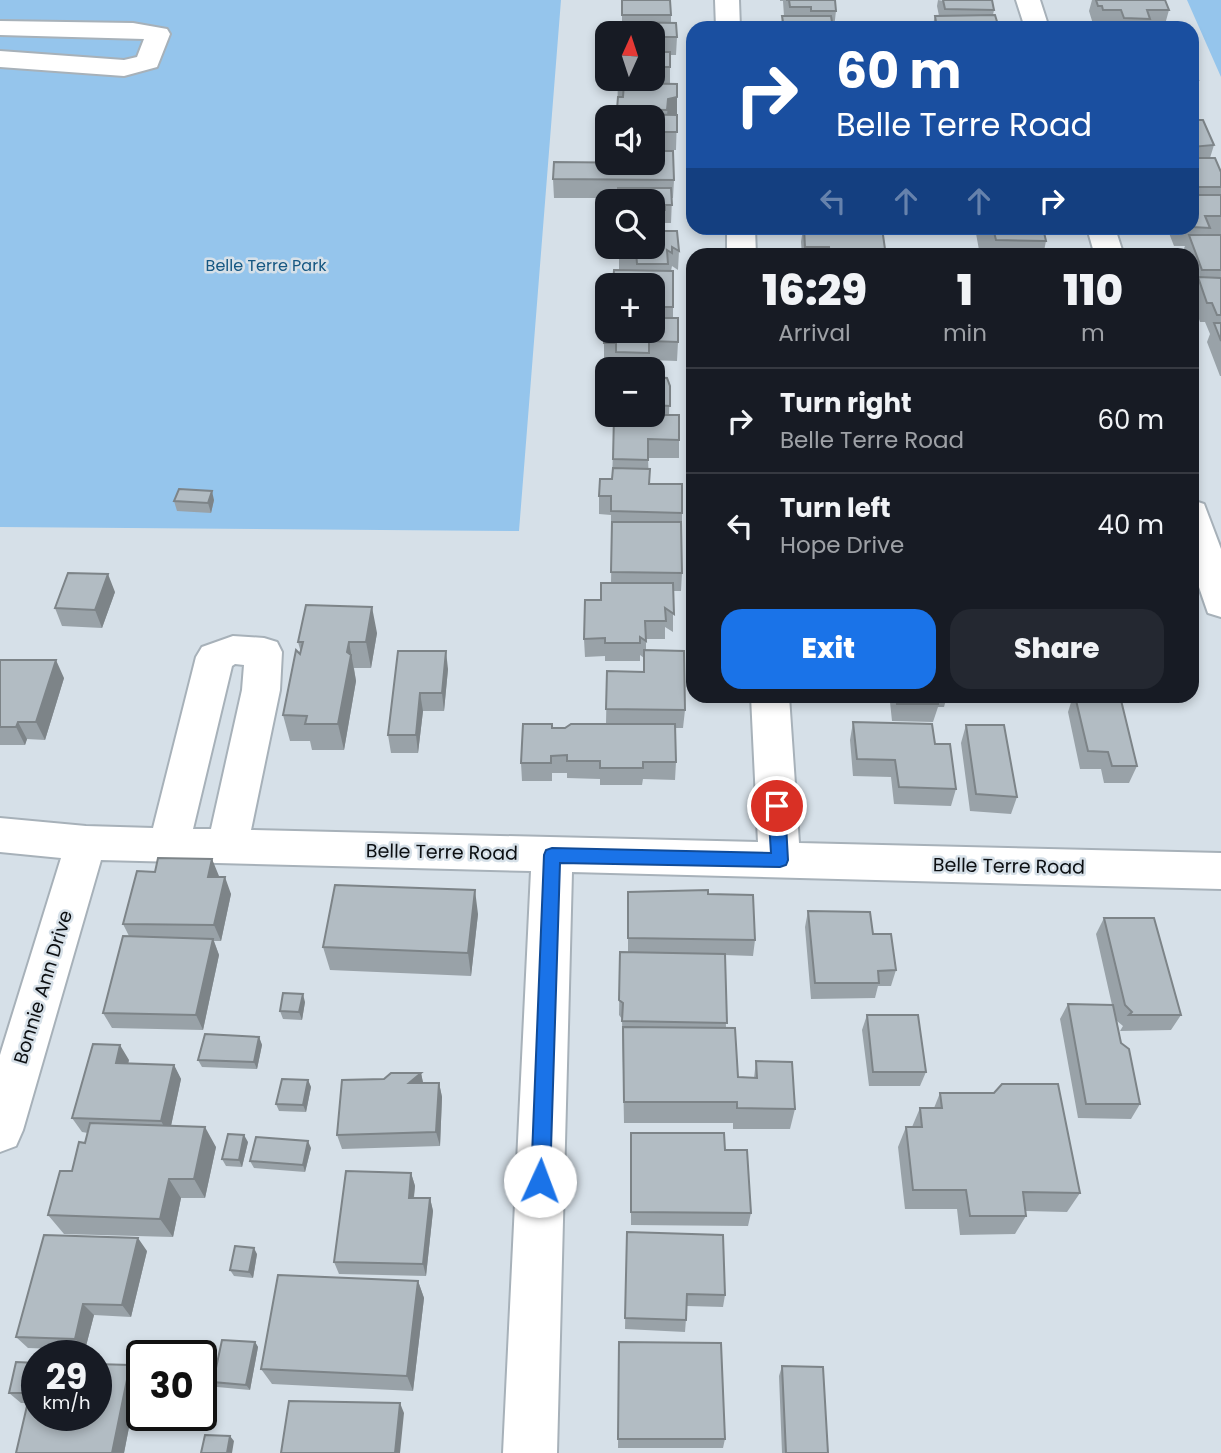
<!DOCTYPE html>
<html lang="en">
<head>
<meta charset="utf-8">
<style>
	body { margin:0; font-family:Poppins,sans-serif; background:#242831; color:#f1f3f6; height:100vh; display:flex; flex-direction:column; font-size:26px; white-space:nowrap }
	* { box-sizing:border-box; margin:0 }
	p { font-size:23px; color:#9ea1a6 }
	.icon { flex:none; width:38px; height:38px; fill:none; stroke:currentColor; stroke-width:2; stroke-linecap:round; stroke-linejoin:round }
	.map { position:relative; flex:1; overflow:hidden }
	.side { position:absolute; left:686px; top:248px; width:513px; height:455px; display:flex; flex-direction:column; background:#171b24; border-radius:21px; box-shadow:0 4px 10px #0003 }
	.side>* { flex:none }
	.top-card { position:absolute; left:686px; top:21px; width:513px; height:214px; border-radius:21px; box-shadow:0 4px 10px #0003; background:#1a4fa0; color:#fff; overflow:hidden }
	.needle { width:46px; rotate:3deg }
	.fabs { position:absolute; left:595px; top:21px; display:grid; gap:14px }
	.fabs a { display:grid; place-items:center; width:70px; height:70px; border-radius:14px; background:#171b24; box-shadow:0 4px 10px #0003; font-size:35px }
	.speed { position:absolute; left:21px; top:1340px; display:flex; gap:14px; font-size:35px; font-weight:700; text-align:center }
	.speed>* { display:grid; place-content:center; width:91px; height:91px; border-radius:50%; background:#171b24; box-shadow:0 4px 10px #0003; line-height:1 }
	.speed small { font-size:18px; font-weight:400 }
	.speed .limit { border:4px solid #111; border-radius:10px; background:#fff; color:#111 }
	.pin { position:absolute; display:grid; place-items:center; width:60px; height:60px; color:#fff; margin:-30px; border:4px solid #fff; border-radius:50%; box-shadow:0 2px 7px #0007 }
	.me { position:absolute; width:77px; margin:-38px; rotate:2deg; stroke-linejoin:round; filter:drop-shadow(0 0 5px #0008) }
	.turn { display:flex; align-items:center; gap:24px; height:147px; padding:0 35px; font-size:32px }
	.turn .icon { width:91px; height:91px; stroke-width:2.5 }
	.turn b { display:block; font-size:49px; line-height:60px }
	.lanes { display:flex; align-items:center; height:66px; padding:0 35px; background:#0003; justify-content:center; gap:35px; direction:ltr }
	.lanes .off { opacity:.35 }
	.eta { display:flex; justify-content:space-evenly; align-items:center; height:119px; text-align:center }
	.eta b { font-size:42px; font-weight:800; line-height:49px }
	.cta { display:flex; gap:14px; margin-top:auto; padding:14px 35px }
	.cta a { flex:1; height:80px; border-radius:21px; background:#1a73e8; color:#fff; font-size:28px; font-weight:800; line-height:80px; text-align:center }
	.cta a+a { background:#242831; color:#f1f3f6 }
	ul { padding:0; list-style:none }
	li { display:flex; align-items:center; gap:21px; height:105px; padding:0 35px; border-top:2px solid #363941 }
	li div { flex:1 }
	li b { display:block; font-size:26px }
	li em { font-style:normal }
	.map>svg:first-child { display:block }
	.green { fill:#95c5ec }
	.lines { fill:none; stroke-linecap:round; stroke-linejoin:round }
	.minor-casing { stroke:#a7b1b9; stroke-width:4 }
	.minor { fill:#fff; fill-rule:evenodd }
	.wall { fill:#99a2a8 }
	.shaded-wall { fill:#7d8488 }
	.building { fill:#b2bcc3; stroke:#7d8488; stroke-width:2 }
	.route { fill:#1a73e8; stroke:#114b97; stroke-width:2 }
	.labels { text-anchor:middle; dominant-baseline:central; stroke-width:5; stroke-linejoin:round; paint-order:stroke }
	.far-park-label { font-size:16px; fill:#155782; stroke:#d6e0e8 }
	.street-label { font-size:19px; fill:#0c0f12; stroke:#d6e0e8 }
</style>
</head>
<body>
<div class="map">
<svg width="1221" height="1453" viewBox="0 0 1221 1453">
	<rect width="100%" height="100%" fill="#d6e0e8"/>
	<path class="green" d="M0,0H561L519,531L0,527Z
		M1187,0H1221V77Z"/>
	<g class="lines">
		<g class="minor-casing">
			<path id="minor" d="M715,0H739L740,28H716Z
				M1016,0H1040L1049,28H1025Z
				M0,21L133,23L167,29L170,34L157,67L124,76L0,67V51L124,60L137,57L144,39L0,35Z
				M727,228H755L756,256H727Z
				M1087,228H1115L1124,256H1095Z
				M1192,500L1204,504L1221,549V617L1208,613L1192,567Z
				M233,636L264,638L277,642L282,652L280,690L251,830L758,842L751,696H789L799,843L1221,853V889L572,872L557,1453H503L531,871L101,860L23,1130L16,1146L0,1152V1055L61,858L0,852V818L86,826L153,828L196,657L202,647ZM235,664L244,665L242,690L211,829H193L232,666Z"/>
		</g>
		<use href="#minor" class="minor"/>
	</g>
	<path class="wall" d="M622,0L671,15V22L677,37L676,55H670V83L677,115L676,150H653V117H617L618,79H653V33L622,30Z
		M780,0H835L836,11L834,28H781L782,16H784L783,1H780Z
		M938,0L994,10L993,15L999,28H932L935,16H939L937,6Z
		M1092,0H1165L1169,10L1164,28H1099L1097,24H1093L1089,11Z
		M1192,67L1198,80L1192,98L1196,107L1192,120L1214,145L1210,158L1221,172V235H1207H1221V376H1220L1207,342L1210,334L1205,322H1200L1192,298L1194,287L1192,280V256H1183L1182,253L1185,246H1174L1167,228H1192Z
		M553,179L674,180L673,198H672L671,223H664V229L653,228V201L618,198H554Z
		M803,228H882L886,256H802L801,242Z
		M939,228H967L965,234H940Z
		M975,228H1050L1049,233H1044L1046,241L1043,256H991L990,251L979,250Z
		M653,231L679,251L678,270L672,266L671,271H673V318L678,342L677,361L649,360V369H615L616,362H604V343L653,331V285L636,270H619V247Z
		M653,377L670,386L669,414L679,440V458H648L649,484L682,513V573L681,591H673V632L665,627V639H646V650L685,710L683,728H675L676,762L675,780L643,779L642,785H600V779L567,778V773H552V781H522L521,763L552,728H565L606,724L607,671L643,672L644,658L640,655V661H605V656L585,657L584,639L601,600L611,583L612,529H611V515L599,514V496L612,479L614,424H610V415H653Z
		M214,500L211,513L177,511L174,501Z
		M115,592L102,628L62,626L55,608Z
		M377,633L371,668H354L356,681L344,750H312L310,741H290L283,715L301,653L298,642Z
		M398,651L448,669L444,711H423L418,753H391L388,735Z
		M0,660L64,678L45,740L27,739L25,745H0Z
		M853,696H947L944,707H938L933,722L892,721L890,702H853Z
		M1073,696H1120L1137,766L1129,783H1104L1101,769H1080L1068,712Z
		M853,722L956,789L951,806L894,804L891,777L853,776L850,740Z
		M966,725L1017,797L1011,814L970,811L961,743Z
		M212,859L218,877L231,894L221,941H214L219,955L203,1030L112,1028L103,1013L129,936L123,924L155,872Z
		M628,892L708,894L755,940L753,956L725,955L726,1028L738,1077L754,1078L756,1061L795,1109L790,1129H733V1123H624L622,1019L619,1015L620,952H628Z
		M808,911L873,934L896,970L891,986H878L875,998L811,999L805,927Z
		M478,914L471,976L330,970L323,947Z
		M1104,918L1181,1015L1171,1030L1120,1031L1123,1026L1117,1021L1121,1043L1140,1104L1131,1119L1078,1118L1060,1019L1068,1004L1112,1005L1096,934Z
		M305,1002L302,1020L283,1019L280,1011Z
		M867,1015L926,1072L920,1086H869L862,1030Z
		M259,1037L262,1045L257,1069L202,1067L198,1060Z
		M129,1060L128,1064L174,1065L181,1079L171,1126L216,1147L205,1198H181L173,1237L64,1234L48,1215L72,1171L85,1143L88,1133L82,1132L72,1118Z
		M421,1073L423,1083H439L442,1097L440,1146L342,1149L337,1135L384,1079Z
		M308,1080L311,1087L306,1112L279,1111L276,1104Z
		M940,1093L1080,1193L1067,1212L1026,1211V1216L1015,1234L960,1235L957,1209H905L898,1147L906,1127H912L920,1108H934Z
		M631,1133L725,1150L751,1213L748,1226L631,1225Z
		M248,1142L242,1167L226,1166L222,1159Z
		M311,1148L305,1172L254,1168L250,1161Z
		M411,1173L415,1186L414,1198H430L433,1211L426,1276L339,1274L334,1262Z
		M627,1232L725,1295L723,1307L687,1306L685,1332L625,1329Z
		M147,1251L131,1317L94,1315L85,1350L28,1348L16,1337Z
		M257,1254L253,1278L234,1276L230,1270Z
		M418,1281L424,1298L413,1391L272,1384L261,1369Z
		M255,1342L258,1347L250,1390L217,1387L213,1382Z
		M619,1342L725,1439L723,1448H618Z
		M782,1366L828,1453H782L779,1376Z
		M139,1376L124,1453H16L28,1403H21L9,1393Z
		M159,1416H184L183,1422H163L158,1417Z"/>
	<path class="shaded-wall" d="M677,97V115L667,118L668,99Z
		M212,491L214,500L211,513L208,503Z
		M108,574L115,592L102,628L95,610Z
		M372,607L377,633L371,668L366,642Z
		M349,642L356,681L344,750L338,724Z
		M446,651L448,669L444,711L442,693Z
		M56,660L64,678L45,740L36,722Z
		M420,693L423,711L418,753L416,735Z
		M18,722L27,739L25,745L16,727Z
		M212,859L219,876L215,894L208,877Z
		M225,877L231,894L221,941L214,925Z
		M475,890L478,914L471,976L468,953Z
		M213,939L219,955L203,1030L196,1015Z
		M303,994L305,1002L302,1020L299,1012Z
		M259,1037L262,1045L257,1069L254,1062Z
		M120,1045L129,1060L124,1078L116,1063Z
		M174,1065L181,1079L169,1135L161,1121Z
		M421,1073L424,1087L409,1083Z
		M308,1080L311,1087L306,1112L303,1105Z
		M439,1083L442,1097L440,1146L436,1132Z
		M205,1127L216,1147L205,1198L194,1179Z
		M244,1135L248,1142L242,1167L239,1160Z
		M308,1141L311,1148L305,1172L303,1165Z
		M411,1173L415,1186L412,1211L409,1198Z
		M169,1179L181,1198L173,1237L160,1219Z
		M430,1198L433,1211L426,1276L423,1264Z
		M138,1238L147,1251L131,1317L122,1305Z
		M254,1248L257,1254L253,1278L249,1272Z
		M418,1281L424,1298L413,1391L407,1376Z
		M83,1304L94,1315L85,1350L75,1339Z
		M255,1342L258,1347L250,1390L246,1385Z
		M130,1365L139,1376L124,1453H112Z
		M400,1403L404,1413L400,1453H395Z
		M179,1416H184L183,1422L178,1417Z
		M230,1436L234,1441L232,1453H227Z"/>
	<path class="building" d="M622,0H670L671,15H622Z
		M786,0H835L836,11H811V7H790L789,0Z
		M943,0H992L994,10L945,9Z
		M1096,0H1165L1169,10H1147L1150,19L1124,18L1121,10H1103L1102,6H1098Z
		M995,15L999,28H937L935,16Z
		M782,16H831L833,28H784Z
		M626,22L676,23L677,37H653V33H617V30H625Z
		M1109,23H1159L1161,28H1111Z
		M653,52H670V67H653Z
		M1192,67L1198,80H1192Z
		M624,83L677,84V97L668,99L667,110L617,109L618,97H623Z
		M1192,96L1196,107H1192Z
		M623,114L677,115V132H653V117H623Z
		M1192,120H1203L1214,145L1192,147Z
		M653,151H673L674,180L553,179L554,162L653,163Z
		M1192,158H1215L1221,172V187H1192Z
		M618,188H671L672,205H665V210H653V201H618Z
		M1192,195H1221V216H1205L1210,228L1192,227Z
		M804,228H882L886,256H830L829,247H805Z
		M982,228H1043L1046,241L996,240L994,232H983Z
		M653,231H677L679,251L672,247V253L667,250L668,264H637L636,251H619V247H653Z
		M1189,235H1221V270H1202Z
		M614,270L673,271V307H653V285H613Z
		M1198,277L1221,278V315H1217L1212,303H1207Z
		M653,318H678V342L649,341V353L616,352V343H604L605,330L607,331H653Z
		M1214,323H1221V341Z
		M615,363H649V369H615Z
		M653,377L667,378L670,386V406L653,405Z
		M614,415H679V440L648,439V460L613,459Z
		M613,468L650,469L649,484H682V513L611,511V496H599L600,479H612Z
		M179,489L212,491L208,503L174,501Z
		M612,522H681L682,573L611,572Z
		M68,573L108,574L95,610L55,608Z
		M601,583H673L674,614L665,608L666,621H645L646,641L640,637V643H605V638L584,639L585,600H601Z
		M306,605L372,607L366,642H349L347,652L351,655L338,724H305L307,716L283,715L296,650L300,654L303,642H298Z
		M644,650L684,651L685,710L606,709L607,671L644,672Z
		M398,651H446L442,693H420L416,735H388Z
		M0,660H56L36,722H18L16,727H0Z
		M896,696H937L938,704H897Z
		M1075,696H1120L1137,766H1112L1108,752L1088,751Z
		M853,722L932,724L935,744H950L956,789L899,787L895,760L857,759Z
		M523,724H552V728H565L571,724H675L676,762H643V768H600V761H567V755L551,756V763H521Z
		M966,725H1004L1017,797L976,794Z
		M158,858L212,859L208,877H225L214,925L123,924L137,871L155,872Z
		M335,885L475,890L468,953L323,947Z
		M708,890V894L753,895L755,940L628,938V892Z
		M808,911L870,912L873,934H891L896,970L878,971L879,983H815Z
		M1104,918H1154L1181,1015H1129L1132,1012L1125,1005Z
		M123,936L213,939L196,1015L103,1013Z
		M620,952L725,954L727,1023L622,1021L623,1003L619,1000Z
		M283,993L303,994L299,1012L280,1011Z
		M1068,1004L1113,1005L1121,1043L1129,1049L1140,1104H1086Z
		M867,1015H918L926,1072H873Z
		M623,1027L735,1028L738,1077L757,1078L756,1061L792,1062L795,1109L737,1108V1102H624Z
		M205,1034L259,1037L254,1062L198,1060Z
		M93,1044L120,1045L116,1063L174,1065L161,1121L72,1118Z
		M391,1073H421L409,1083H439L436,1132L337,1135L342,1080L384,1079Z
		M282,1079L308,1080L303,1105L276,1104Z
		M1002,1084H1058L1080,1193L1023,1192L1026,1216H970L966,1190H913L906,1127H922L920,1108H942L940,1093H994Z
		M90,1123L205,1127L194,1179H169L160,1219L48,1215L60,1171H72L79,1142L85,1143Z
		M631,1133H724L725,1150H747L751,1213L631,1212Z
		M228,1134L244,1135L239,1160L222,1159Z
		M256,1137L308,1141L303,1165L250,1161Z
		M346,1171L411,1173L409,1198H430L423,1264L334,1262Z
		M627,1232L723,1235L725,1295L687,1294L686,1320L625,1318Z
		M44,1235L138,1238L122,1305L83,1304L75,1339L16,1337Z
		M235,1246L254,1248L249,1272L230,1270Z
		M278,1275L418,1281L407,1376L261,1369Z
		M222,1340L255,1342L246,1385L213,1382Z
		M619,1342L721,1343L725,1439H618Z
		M16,1362L37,1363V1416H96V1364L130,1365L112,1453H16L30,1393H9Z
		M782,1366L823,1367L828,1453H786Z
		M289,1401L400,1403L395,1453H281Z
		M159,1416H179L178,1417H158Z
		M205,1435L230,1436L227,1453H201Z"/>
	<path class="route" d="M777,799L783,801L785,806L788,860L786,865L780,867L560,863L550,1181L547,1188L540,1191L533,1188L531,1181L544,855L546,850L552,848L771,853L768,806L771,801Z"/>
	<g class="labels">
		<g class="far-park-label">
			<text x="266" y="265">Belle Terre Park</text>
		</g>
		<g class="street-label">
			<text transform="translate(442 852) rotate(1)">Belle Terre Road</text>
			<text transform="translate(1009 866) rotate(1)">Belle Terre Road</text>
			<text transform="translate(43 987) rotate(-73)">Bonnie Ann Drive</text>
		</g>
	</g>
</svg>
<div class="fabs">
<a><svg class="needle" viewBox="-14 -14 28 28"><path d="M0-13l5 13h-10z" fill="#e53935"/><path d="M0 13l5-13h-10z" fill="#9ea1a6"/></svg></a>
<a><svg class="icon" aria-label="sound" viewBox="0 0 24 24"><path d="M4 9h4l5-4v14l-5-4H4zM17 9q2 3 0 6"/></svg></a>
<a><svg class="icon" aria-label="search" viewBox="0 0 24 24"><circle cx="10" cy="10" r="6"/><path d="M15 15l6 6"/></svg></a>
<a>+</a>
<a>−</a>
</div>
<div class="speed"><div>29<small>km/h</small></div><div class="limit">30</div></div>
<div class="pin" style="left:777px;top:806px;background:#d93025"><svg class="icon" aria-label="arrive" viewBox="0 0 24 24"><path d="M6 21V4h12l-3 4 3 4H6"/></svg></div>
<svg class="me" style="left:540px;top:1181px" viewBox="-20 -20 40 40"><circle r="19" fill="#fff"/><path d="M0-13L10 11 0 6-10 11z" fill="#1a73e8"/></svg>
<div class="top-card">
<div class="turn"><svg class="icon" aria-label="right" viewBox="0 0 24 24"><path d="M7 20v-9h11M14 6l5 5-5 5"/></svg><div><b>60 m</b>Belle Terre Road</div></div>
<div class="lanes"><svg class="icon off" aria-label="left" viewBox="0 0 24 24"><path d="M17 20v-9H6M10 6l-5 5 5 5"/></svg><svg class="icon off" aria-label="ahead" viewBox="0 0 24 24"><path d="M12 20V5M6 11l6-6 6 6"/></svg><svg class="icon off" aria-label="ahead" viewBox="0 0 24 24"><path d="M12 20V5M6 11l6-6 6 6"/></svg><svg class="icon" aria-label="right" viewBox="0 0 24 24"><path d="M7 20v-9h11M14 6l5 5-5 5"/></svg></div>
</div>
<section class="side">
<div class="eta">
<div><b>16:29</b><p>Arrival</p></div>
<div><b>1</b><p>min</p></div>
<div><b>110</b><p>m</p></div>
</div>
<ul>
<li><svg class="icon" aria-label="right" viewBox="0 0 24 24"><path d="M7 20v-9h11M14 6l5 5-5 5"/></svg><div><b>Turn right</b><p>Belle Terre Road</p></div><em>60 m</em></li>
<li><svg class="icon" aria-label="left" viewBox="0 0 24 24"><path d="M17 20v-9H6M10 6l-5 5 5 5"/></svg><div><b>Turn left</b><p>Hope Drive</p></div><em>40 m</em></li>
</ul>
<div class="cta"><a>Exit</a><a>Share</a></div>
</section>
</div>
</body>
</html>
